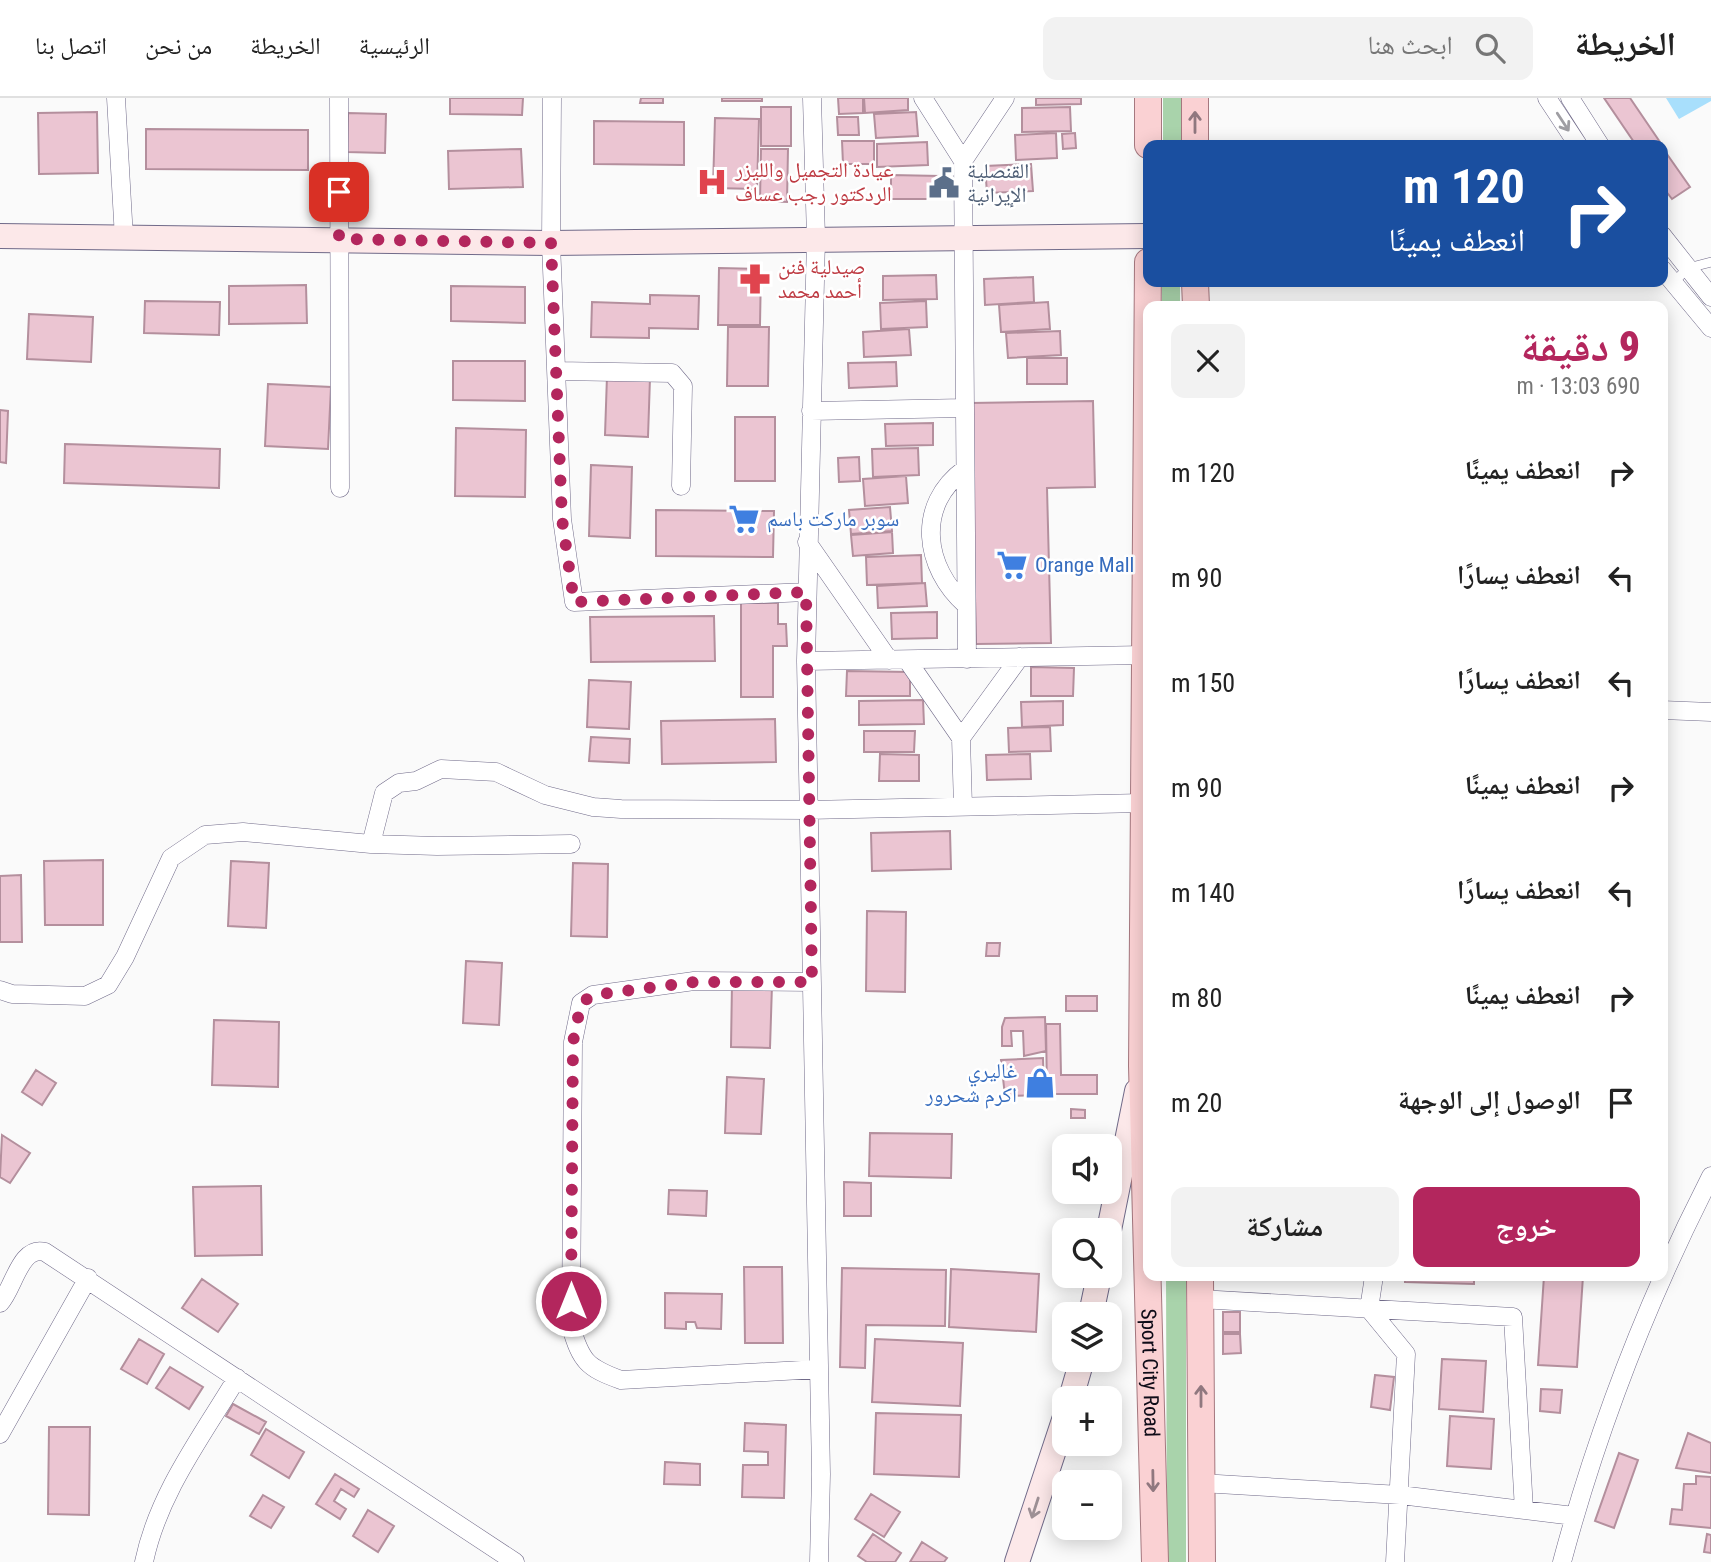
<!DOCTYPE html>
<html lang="ar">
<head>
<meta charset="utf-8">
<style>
	body { margin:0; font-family:"Roboto Condensed","Noto Naskh Arabic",sans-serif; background:#f2f2f2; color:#222; direction:rtl; height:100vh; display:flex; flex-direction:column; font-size:26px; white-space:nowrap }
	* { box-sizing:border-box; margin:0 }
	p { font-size:23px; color:#767676 }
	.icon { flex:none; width:38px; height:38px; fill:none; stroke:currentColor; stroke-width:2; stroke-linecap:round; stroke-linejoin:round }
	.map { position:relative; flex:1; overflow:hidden; direction:ltr }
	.side { position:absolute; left:1143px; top:203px; width:525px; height:980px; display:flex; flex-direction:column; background:#fff; border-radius:14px; box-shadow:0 4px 18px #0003; direction:rtl }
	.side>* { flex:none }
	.guide { position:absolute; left:1143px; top:42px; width:525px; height:147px; border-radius:14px; box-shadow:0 4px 18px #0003; direction:rtl; background:#1a4fa0; color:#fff; overflow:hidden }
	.controls { position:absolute; left:1052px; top:1036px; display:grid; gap:14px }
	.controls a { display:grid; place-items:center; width:70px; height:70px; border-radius:14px; background:#fff; box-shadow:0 4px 18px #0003; font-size:35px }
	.pin { position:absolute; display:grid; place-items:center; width:60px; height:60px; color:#fff; margin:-30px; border-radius:14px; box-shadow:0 4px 10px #0006 }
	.me { position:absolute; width:77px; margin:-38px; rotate:0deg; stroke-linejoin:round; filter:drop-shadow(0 0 5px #0008) }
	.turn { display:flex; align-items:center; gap:24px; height:147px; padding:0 28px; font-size:32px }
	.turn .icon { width:91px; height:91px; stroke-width:2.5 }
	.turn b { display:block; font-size:49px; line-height:60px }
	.round { display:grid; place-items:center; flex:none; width:74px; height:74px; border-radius:14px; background:#f2f2f2 }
	.head { display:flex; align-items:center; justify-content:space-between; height:119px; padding:0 28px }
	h1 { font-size:42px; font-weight:800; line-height:52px; color:#b3265d }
	.primary-button { display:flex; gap:14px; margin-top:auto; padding:14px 28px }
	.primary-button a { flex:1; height:80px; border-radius:14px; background:#b3265d; color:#fff; font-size:28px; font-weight:800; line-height:80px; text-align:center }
	.primary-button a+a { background:#f2f2f2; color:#222 }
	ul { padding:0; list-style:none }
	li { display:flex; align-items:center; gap:21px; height:105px; padding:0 28px }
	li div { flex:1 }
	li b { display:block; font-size:26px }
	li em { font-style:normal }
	header { display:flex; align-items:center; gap:42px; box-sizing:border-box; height:98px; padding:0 35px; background:#fff; border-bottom:2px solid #e0e0e0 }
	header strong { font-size:33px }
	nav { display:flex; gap:38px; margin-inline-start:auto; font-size:24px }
	.search { width:490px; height:63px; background:#f2f2f2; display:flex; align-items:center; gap:18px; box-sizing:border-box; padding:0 24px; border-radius:14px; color:#767676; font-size:26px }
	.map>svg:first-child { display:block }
	.green { fill:#a9d3ab }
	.water { fill:#a8dffc }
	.building { fill:#ebc5d2; stroke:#b48f9d; stroke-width:2 }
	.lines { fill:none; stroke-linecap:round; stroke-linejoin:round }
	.lane-casing { stroke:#706a89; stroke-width:10 }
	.street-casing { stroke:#706a89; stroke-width:19 }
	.secondary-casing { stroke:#706a89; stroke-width:26 }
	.primary-casing { stroke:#a5787f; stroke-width:28 }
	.lane { stroke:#fff; stroke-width:9 }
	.street { stroke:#fff; stroke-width:18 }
	.secondary { stroke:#fce8e9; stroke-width:24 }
	.primary { stroke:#fad1d3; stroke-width:26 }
	.oneway { stroke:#90787f }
	.oneway2 { stroke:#9f9ea3 }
	.oneway3 { stroke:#9d9095 }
	.route { stroke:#b3265d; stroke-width:12; stroke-dasharray:0 21.6 }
	.labels { text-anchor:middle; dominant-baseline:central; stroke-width:5; stroke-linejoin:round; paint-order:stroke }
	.health-label { font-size:21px; fill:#be3a42; stroke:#fff; text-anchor:start }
	.service-label { font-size:21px; fill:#4e5e75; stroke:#fff; text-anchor:start }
	.shop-label { font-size:21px; fill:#366cbe; stroke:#fff; text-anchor:start }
	.street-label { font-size:21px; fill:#0f0c18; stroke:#fff }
</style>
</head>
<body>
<header>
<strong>الخريطة</strong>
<div class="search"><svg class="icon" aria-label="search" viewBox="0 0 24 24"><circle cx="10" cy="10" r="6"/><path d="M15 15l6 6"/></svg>ابحث هنا</div>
<nav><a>الرئيسية</a><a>الخريطة</a><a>من نحن</a><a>اتصل بنا</a></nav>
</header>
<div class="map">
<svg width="1711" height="1464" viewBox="0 0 1711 1464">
	<rect width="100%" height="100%" fill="#fafafa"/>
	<path class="green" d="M1163,0H1181V47H1163Z
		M1162,184H1180V208H1162Z
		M1166,1178H1186V1464H1167Z"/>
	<path class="water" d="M1666,0H1711V3L1679,21Z"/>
	<path class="building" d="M450,0H523L522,17L450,16Z
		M641,0H663V5H640Z
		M722,0H762V3H722Z
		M838,0H863V15L839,16Z
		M864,0H908V12L865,15Z
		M1036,0H1081V6L1036,7Z
		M1604,0H1630L1662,47H1636Z
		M761,9H791V48H761Z
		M1070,9L1071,33L1022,34V10Z
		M97,14L98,75L39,76L38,15Z
		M916,14L918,38L876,40L874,16Z
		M348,15L386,16L385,55L347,54Z
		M837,19H858L859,37H838Z
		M715,20L759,21L757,91L713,90Z
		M594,23L684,24V67L594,66Z
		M146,31L308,32V72L146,71Z
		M1056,35L1057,60L1016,62L1015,37Z
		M1075,35L1076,50L1063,51L1062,36Z
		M842,43H874V66H843Z
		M927,44L928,67L877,69V46Z
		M1662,49L1690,89L1672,101L1662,88Z
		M521,51L523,89L449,91L448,53Z
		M761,51H788L787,104L760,103Z
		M1031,66L1033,93L987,95L985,68Z
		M891,77L940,78V101H891Z
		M719,170L761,171L760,227H718Z
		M936,177L937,201L883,202V178Z
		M1033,179L1034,204L985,207L984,181Z
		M306,187L307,225L229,226V188Z
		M451,188L525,189V225L451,223Z
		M650,197L699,198L698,231L649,230V240L591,239L592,204L650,206Z
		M145,203L220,204L219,237L144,235Z
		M926,203L927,229L881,231L880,205Z
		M1048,204L1050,231L1001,234L999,207Z
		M29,216L93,219L91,264L27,261Z
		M728,229H769L768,288H727Z
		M909,231L911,257L864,259L863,234Z
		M1060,233L1061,257L1008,260L1006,235Z
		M1027,260H1067V286H1027Z
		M453,263H525V303L453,302Z
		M896,264L897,288L849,290L848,265Z
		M607,278L650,280L648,339L605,337Z
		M268,286L331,289L328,351L265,348Z
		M1093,303L1095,389L1047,390L1051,545L976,546L971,305Z
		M0,312L8,313L6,365L0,364Z
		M735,319H775V383H735Z
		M933,325V347L886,348L885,326Z
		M456,330L526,332L525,399L455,398Z
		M65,346L220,351L219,390L64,385Z
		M918,350L919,377L873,379L872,351Z
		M859,359L860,383L839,384L838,360Z
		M591,367L632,369L630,440L589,438Z
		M906,378L908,405L865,408L863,381Z
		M890,409L892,433L851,436L849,412Z
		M656,412L774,413L773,459L656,458Z
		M892,434L893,455L853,458L851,437Z
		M921,457L922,485L867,487L866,459Z
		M925,485L927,508L878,510L877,488Z
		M741,505H778V526H786L787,548H773V599H741Z
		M937,514V540L892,541L891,515Z
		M714,518L715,563L591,564L590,519Z
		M1031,569L1074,570L1073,598H1031Z
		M847,573L910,574V598H846Z
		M589,582L631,584L629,631L587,629Z
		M923,602L924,626L859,627V603Z
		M1063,603V627L1022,629L1021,604Z
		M775,621L776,664L662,666L661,623Z
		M1050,629L1051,653L1009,654L1008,630Z
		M864,633H915L914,654H864Z
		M591,639L630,641L629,665L589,663Z
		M880,656L919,657V683H879Z
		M1030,656L1031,681L987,682L986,657Z
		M950,733L951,771L872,773L871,735Z
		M103,762V827H45L44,763Z
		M231,763L269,765L266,830L228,828Z
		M573,765L608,766L607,839L571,838Z
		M21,777L22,844H0V778Z
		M867,813L906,814L905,894L866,893Z
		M987,845H1000L999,858H986Z
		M466,863L502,865L499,927L463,925Z
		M732,885L772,887L770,950L731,949Z
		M1066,898H1097V913H1066Z
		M1045,919L1046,953L1024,958L1023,933H1011L1012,948H1002V929L1005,920Z
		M214,922L279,924L278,989L212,987Z
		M1046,926H1060L1061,977H1097V996H1047Z
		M1043,960L1044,997L1005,998L1001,962Z
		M36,972L56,985L42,1007L22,994Z
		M727,979L764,981L761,1036L725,1035Z
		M1071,1011L1085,1012V1020H1071Z
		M870,1035L952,1036L951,1080L869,1078Z
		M2,1037L30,1055L10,1085L0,1079Z
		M844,1084L871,1085V1118H844Z
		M261,1088L262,1157L195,1158L193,1089Z
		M669,1092L707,1093L706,1118L668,1116Z
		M744,1169H782L783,1245H745Z
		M842,1170L946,1172L945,1228L866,1227L865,1270L840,1269Z
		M951,1171L1039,1176L1036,1234L949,1229Z
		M1405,1178H1474V1186L1405,1184Z
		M1544,1178H1583L1577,1269L1538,1267Z
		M202,1181L238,1206L218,1234L182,1210Z
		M665,1195L722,1196L721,1231L697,1230L695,1224H686V1231L665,1230Z
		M1223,1214H1240V1234H1223Z
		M1223,1236H1240L1241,1255L1223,1256Z
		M139,1241L164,1256L147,1286L121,1271Z
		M875,1241L963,1245L960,1308L872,1304Z
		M1442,1261L1486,1263L1483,1314L1439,1311Z
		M170,1269L203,1289L189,1311L156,1290Z
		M1375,1277L1394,1279L1390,1312L1371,1309Z
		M1541,1291L1562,1292L1560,1315L1540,1313Z
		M233,1306L266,1324L259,1336L226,1318Z
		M876,1315L961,1317L959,1379L874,1376Z
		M1450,1318L1494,1321L1491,1371L1447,1368Z
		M745,1325L786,1327L784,1400L742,1399L743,1367H768V1354L744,1353Z
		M49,1329H90L89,1417L48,1416Z
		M266,1331L304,1354L289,1380L251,1357Z
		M1688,1335L1711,1345V1375L1676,1370Z
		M1619,1355L1638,1362L1614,1430L1595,1423Z
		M665,1364L700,1366V1387L664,1386Z
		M335,1376L359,1391L354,1399L341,1391L334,1403L346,1411L340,1421L316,1406Z
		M1696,1378L1711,1379V1430L1670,1426L1672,1411L1682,1412L1684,1386H1696Z
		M871,1396L900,1414L884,1439L855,1421Z
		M263,1397L284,1409L271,1430L250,1418Z
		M368,1412L394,1428L378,1454L353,1438Z
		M873,1436L901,1455L895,1464H867L858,1458Z
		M1707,1436L1711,1437V1455L1704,1454Z
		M922,1444L947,1460L944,1464H910Z"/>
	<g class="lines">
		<g class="lane-casing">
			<path id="lane" d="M1673,185L1688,170L1711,164"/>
		</g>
		<g class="street-casing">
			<path id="street" d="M116,0L124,140
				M339,0L340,390
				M552,0L551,145L562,421L574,504L806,494
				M812,0L816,140L806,563L821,1376L819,1464
				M923,0L963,63
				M1547,0L1578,47
				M1570,0L1600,47
				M1662,137L1711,199
				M1662,171L1711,230
				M558,273L672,275L683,288L681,388
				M811,313L964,310
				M965,371C915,407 924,470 966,507
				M807,444L889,562
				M967,561L963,63L1005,0
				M907,562L961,640L963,709
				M806,563L1144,557
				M1662,612L1711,614
				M961,640L1020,559
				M371,746L384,695L399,685L416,683L441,671L496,674L545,697L593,709L621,711L807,712L1143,705
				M812,884L694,883L593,897L581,905L573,944L571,1229C581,1263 587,1270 621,1282L819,1271
				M0,892L12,896L85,898L108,887L125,859L171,760L205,737L243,734L371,746L437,748L571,746
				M1374,1178L1369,1211L1406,1256L1395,1464
				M1200,1201L1513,1219L1524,1412
				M0,1205C14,1190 20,1147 45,1154L515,1464
				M0,1336L88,1180
				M1201,1385L1400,1397L1574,1418
				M144,1464C158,1396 202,1338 237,1280
				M1562,1464C1598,1330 1648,1201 1711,1078"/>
		</g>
		<g class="secondary-casing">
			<path id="secondary" d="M0,138L551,145L1148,138
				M1109,1132L1137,993
				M1091,1216L1099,1178
				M1071,1300L1082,1262
				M1017,1464L1064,1322"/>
		</g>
		<g class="primary-casing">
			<g id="primary">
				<path d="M1148,0V47"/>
				<path d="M1195,0V47"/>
				<path id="s1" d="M1148,164L1142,968L1155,1464"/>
				<path d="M1195,184L1196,208"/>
				<path d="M1200,1178L1202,1464"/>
			</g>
		</g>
		<use href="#lane" class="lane"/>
		<use href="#street" class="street"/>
		<use href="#secondary" class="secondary"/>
		<use href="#primary" class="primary"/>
	</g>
	<defs><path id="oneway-shaft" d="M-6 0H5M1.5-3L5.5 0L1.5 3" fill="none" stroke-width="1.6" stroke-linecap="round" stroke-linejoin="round" transform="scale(1.75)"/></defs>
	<g class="oneway">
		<use href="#oneway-shaft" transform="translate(1195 24) rotate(-90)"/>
		<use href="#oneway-shaft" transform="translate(1201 1298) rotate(-90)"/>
		<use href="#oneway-shaft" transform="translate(1153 1383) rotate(89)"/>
	</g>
	<use class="oneway2" href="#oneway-shaft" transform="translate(1563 24) rotate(57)"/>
	<use class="oneway3" href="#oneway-shaft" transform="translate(1035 1410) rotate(108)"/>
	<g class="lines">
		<path class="route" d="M339,94V141L551,145L562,421L574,504L806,494L812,884H694L593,897L581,905L573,944L571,1203"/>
	</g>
	<defs>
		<g id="hospital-bare" transform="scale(2.415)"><path d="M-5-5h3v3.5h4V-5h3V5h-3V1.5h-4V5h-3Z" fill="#e0444e" stroke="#fff" stroke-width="2.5" paint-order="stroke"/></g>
		<g id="civic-bare" transform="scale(2.415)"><path d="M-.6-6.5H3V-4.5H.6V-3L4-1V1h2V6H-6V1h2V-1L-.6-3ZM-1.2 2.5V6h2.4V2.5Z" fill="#5c6f8a" stroke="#fff" stroke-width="2.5" paint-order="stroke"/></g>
		<g id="pharmacy-bare" transform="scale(2.415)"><path d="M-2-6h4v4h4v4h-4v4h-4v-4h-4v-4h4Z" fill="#e0444e" stroke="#fff" stroke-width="2.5" paint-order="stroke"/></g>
		<g id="supermarket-bare" transform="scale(2.415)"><path d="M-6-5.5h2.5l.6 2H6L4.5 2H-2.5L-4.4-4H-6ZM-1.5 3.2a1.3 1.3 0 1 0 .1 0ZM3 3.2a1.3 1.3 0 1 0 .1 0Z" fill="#3f7fe0" stroke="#fff" stroke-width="2.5" paint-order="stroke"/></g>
		<g id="shop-bare" transform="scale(2.415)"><path d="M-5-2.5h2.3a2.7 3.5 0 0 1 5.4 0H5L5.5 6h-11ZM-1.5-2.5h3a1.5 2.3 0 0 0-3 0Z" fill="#3f7fe0" stroke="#fff" stroke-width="2.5" paint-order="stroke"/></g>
	</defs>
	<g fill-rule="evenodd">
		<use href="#hospital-bare" x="712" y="84"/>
		<use href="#civic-bare" x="944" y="85"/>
		<use href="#pharmacy-bare" x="755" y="181"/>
		<use href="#supermarket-bare" x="744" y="421"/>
		<use href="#supermarket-bare" x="1012" y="467"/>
		<use href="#shop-bare" x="1040" y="985"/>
	</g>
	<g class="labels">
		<g class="health-label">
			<text x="735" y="72">عيادة التجميل والليزر<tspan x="735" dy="24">الردكتور رجب عساف</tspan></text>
			<text x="778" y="169">صيدلية فنن<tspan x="778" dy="24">أحمد محمد</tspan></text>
		</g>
		<g class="service-label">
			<text x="967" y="73">القنصلية<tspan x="967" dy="24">الإيرانية</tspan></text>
		</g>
		<g class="shop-label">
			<text x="767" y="421">سوبر ماركت باسم</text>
			<text x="1035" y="467">Orange Mall</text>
			<text x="1017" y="973" text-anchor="end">غاليري<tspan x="1017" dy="24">اكرم شحرور</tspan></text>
		</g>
		<g class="street-label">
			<text stroke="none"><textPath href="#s1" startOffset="1111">Sport City Road</textPath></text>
		</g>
	</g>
</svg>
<div class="controls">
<a><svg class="icon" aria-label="sound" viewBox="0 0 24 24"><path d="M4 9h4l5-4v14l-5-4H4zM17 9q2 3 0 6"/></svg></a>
<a><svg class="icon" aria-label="search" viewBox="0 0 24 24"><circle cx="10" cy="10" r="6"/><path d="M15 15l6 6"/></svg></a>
<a><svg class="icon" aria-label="layers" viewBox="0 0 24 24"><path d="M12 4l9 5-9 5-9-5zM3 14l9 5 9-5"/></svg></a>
<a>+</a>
<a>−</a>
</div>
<div class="pin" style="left:339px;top:94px;background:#d93025"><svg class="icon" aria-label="arrive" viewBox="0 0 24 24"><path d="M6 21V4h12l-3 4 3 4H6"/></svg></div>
<svg class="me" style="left:571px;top:1203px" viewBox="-20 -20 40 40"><circle r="17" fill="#b3265d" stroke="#fff" stroke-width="3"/><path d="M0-11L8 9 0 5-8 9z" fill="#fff"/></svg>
<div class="guide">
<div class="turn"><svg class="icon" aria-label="right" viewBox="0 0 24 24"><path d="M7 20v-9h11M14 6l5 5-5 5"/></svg><div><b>120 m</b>انعطف يمينًا</div></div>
</div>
<section class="side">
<div class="head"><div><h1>9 دقيقة</h1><p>690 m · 13:03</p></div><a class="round"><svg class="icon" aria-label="close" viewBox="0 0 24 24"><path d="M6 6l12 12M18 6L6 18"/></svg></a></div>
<ul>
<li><svg class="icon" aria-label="right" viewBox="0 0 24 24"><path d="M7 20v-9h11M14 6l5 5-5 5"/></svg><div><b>انعطف يمينًا</b></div><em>120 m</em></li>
<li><svg class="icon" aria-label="left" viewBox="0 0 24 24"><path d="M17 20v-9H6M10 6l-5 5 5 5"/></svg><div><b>انعطف يسارًا</b></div><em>90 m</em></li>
<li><svg class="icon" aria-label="left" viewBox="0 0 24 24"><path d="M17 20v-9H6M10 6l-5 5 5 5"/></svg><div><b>انعطف يسارًا</b></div><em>150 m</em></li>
<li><svg class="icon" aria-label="right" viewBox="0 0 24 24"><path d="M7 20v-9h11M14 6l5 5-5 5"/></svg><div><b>انعطف يمينًا</b></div><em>90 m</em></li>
<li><svg class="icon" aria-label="left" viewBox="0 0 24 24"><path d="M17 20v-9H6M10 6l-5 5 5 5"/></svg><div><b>انعطف يسارًا</b></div><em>140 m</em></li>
<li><svg class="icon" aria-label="right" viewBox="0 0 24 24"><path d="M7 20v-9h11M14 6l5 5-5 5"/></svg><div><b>انعطف يمينًا</b></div><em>80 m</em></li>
<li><svg class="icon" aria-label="arrive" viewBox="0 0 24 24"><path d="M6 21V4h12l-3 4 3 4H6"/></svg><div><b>الوصول إلى الوجهة</b></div><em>20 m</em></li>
</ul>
<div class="primary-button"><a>خروج</a><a>مشاركة</a></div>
</section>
</div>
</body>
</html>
